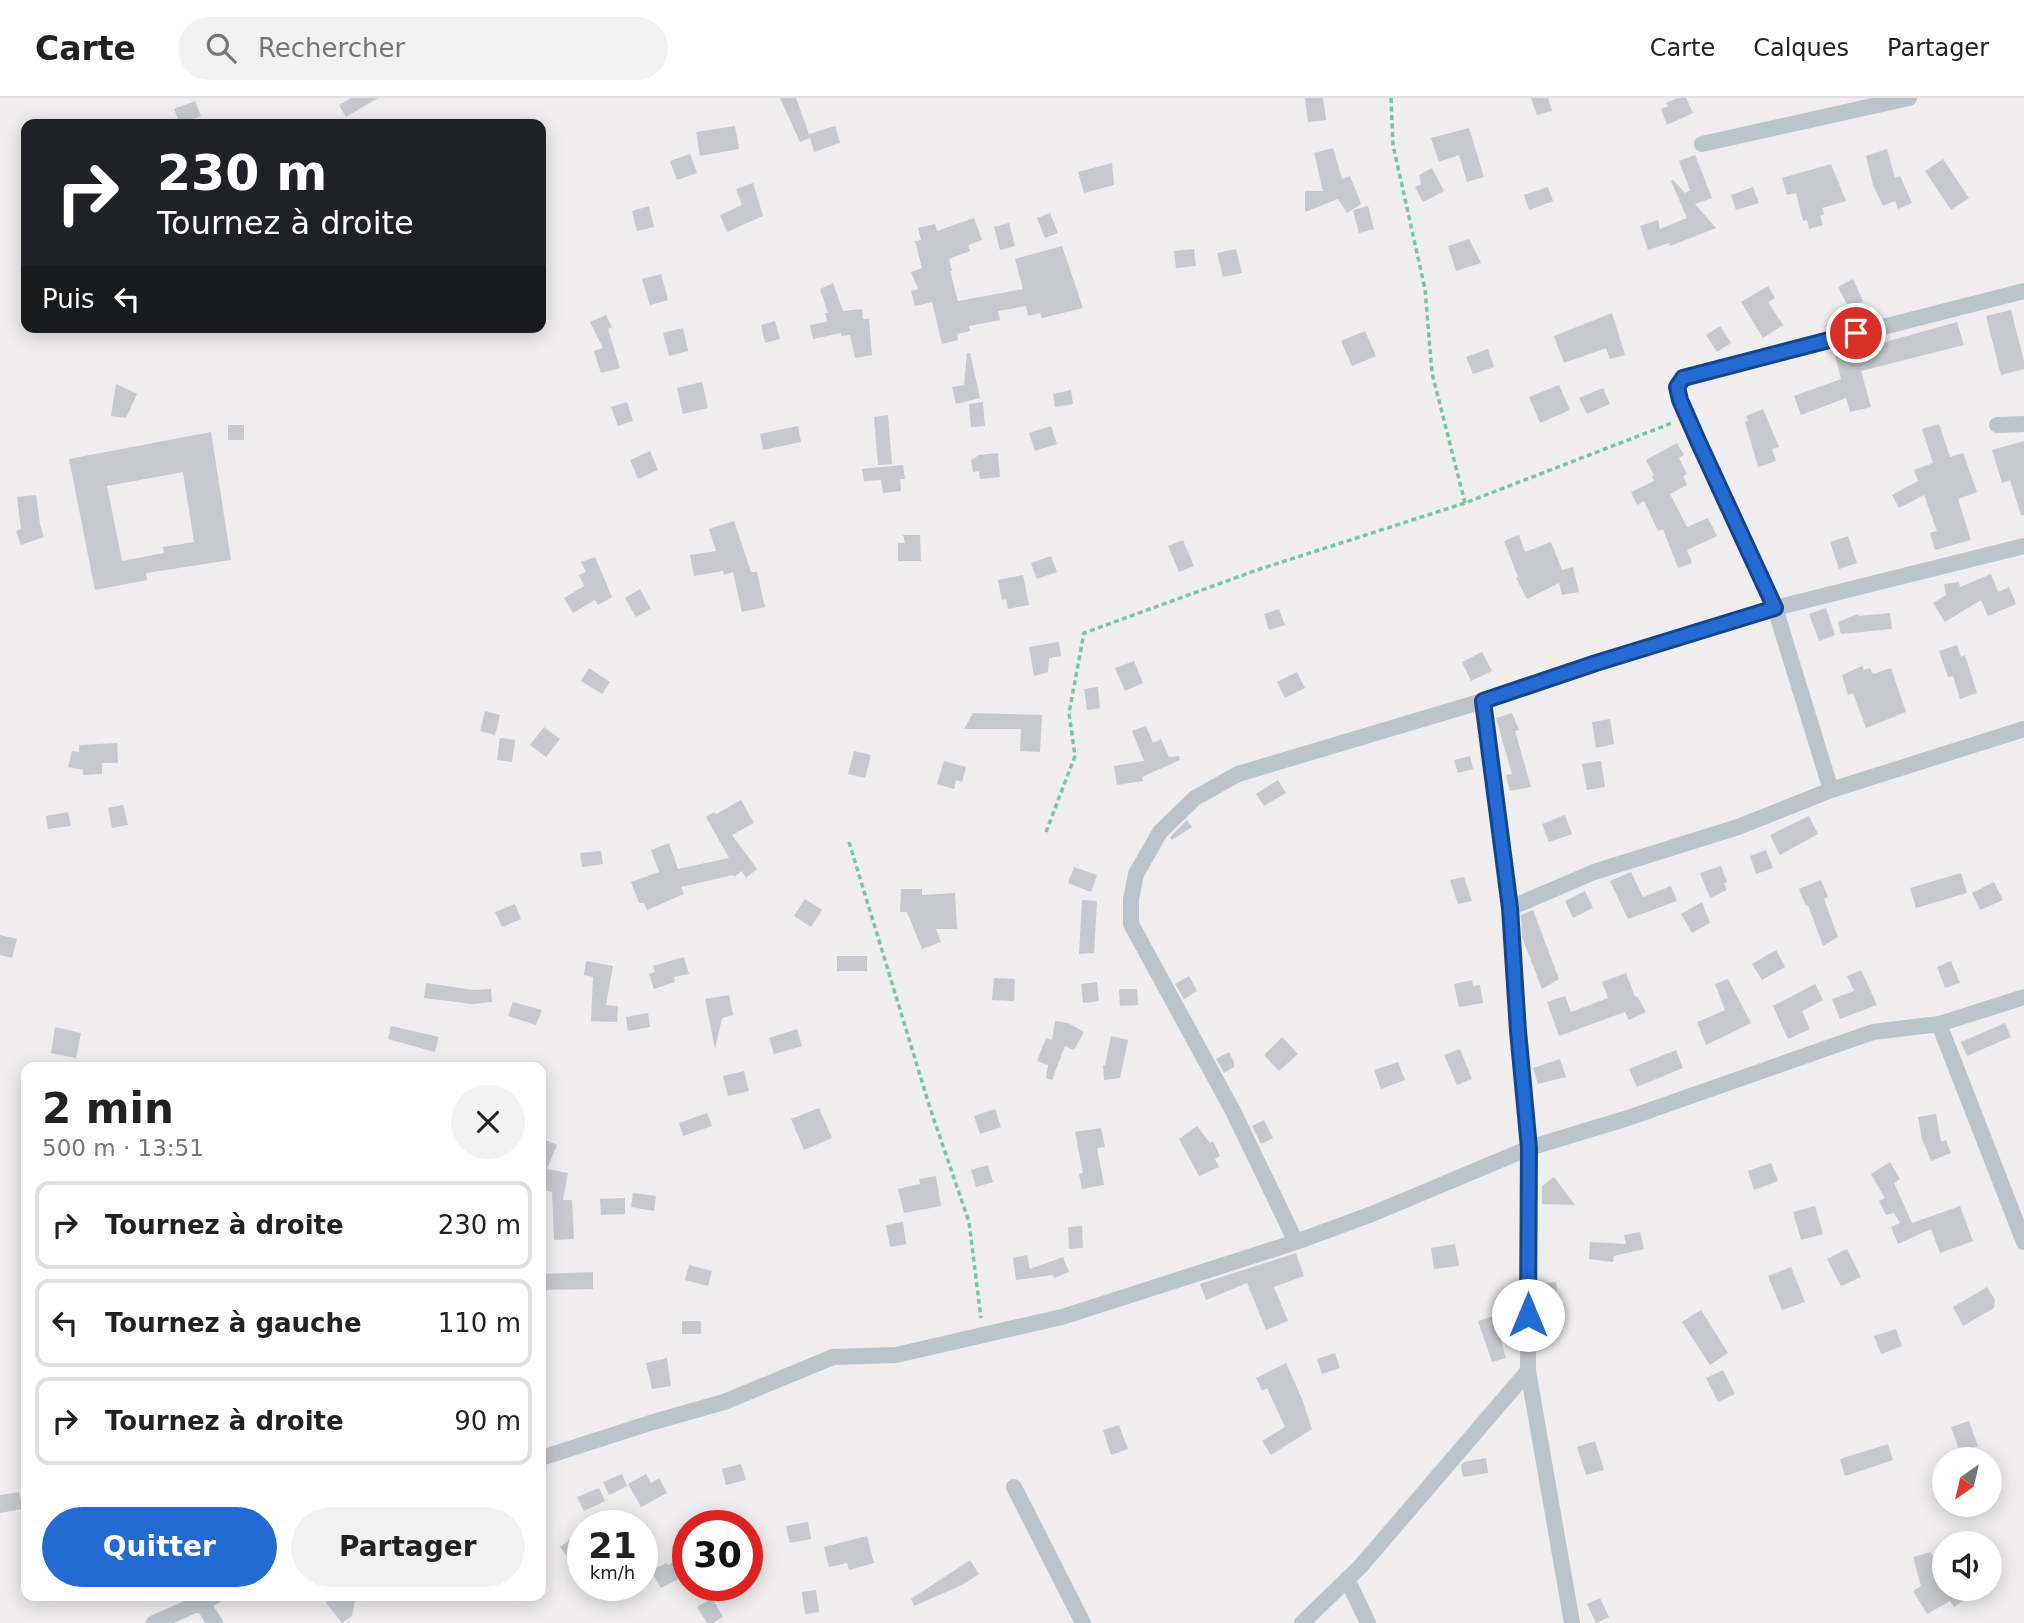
<!DOCTYPE html>
<html lang="fr">
<head>
<meta charset="utf-8">
<style>
	body { margin:0; font-family:"DejaVu Sans",sans-serif; background:#f2f2f2; color:#222; height:100vh; display:flex; flex-direction:column; font-size:26px; white-space:nowrap }
	* { box-sizing:border-box; margin:0 }
	p { font-size:23px; color:#767676 }
	.icon { flex:none; width:38px; height:38px; fill:none; stroke:currentColor; stroke-width:2; stroke-linecap:round; stroke-linejoin:round }
	.map { position:relative; flex:1; overflow:hidden }
	.panel { position:absolute; left:21px; top:964px; width:525px; height:539px; display:flex; flex-direction:column; background:#fff; border-radius:14px; box-shadow:0 4px 18px #0003 }
	.panel>* { flex:none }
	.top-card { position:absolute; left:21px; top:21px; width:525px; height:214px; border-radius:14px; box-shadow:0 4px 18px #0003; background:#202124; color:#fff; overflow:hidden }
	.needle { width:46px; rotate:214deg }
	.buttons { position:absolute; left:1932px; top:1349px; display:grid; gap:14px }
	.buttons a { display:grid; place-items:center; width:70px; height:70px; border-radius:50%; background:#fff; box-shadow:0 4px 18px #0003; font-size:35px }
	.speed { position:absolute; left:567px; top:1412px; display:flex; gap:14px; font-size:35px; font-weight:700; text-align:center }
	.speed>* { display:grid; place-content:center; width:91px; height:91px; border-radius:50%; background:#fff; box-shadow:0 4px 18px #0003; line-height:1 }
	.speed small { font-size:18px; font-weight:400 }
	.speed .limit { border:10px solid #d22; background:#fff; color:#111 }
	.pin { position:absolute; display:grid; place-items:center; width:60px; height:60px; color:#fff; margin:-30px; border:4px solid #fff; border-radius:50%; box-shadow:0 2px 7px #0007 }
	.me { position:absolute; width:77px; margin:-38px; rotate:0deg; stroke-linejoin:round; filter:drop-shadow(0 0 5px #0008) }
	.turn { display:flex; align-items:center; gap:24px; height:147px; padding:0 21px; font-size:32px }
	.turn .icon { width:91px; height:91px; stroke-width:2.5 }
	.turn b { display:block; font-size:49px; line-height:60px }
	.then { display:flex; align-items:center; height:66px; padding:0 21px; background:#0003; gap:14px; font-size:26px }
	.round { display:grid; place-items:center; flex:none; width:74px; height:74px; border-radius:37px; background:#f2f2f2 }
	.head { display:flex; align-items:center; justify-content:space-between; height:119px; padding:0 21px }
	h1 { font-size:42px; font-weight:800; line-height:52px }
	.cta { display:flex; gap:14px; margin-top:auto; padding:14px 21px }
	.cta a { flex:1; height:80px; border-radius:42px; background:#236ad3; color:#fff; font-size:28px; font-weight:800; line-height:80px; text-align:center }
	.cta a+a { background:#f2f2f2; color:#222 }
	ul { padding:0; list-style:none }
	li { display:flex; align-items:center; gap:21px; height:88px; margin:0 14px 10px; padding:0 7px; border:4px solid #e0e0e0; border-radius:14px }
	li div { flex:1 }
	li b { display:block; font-size:26px }
	li em { font-style:normal }
	header { display:flex; align-items:center; gap:42px; box-sizing:border-box; height:98px; padding:0 35px; background:#fff; border-bottom:2px solid #e0e0e0 }
	header strong { font-size:33px }
	nav { display:flex; gap:38px; margin-inline-start:auto; font-size:24px }
	.search { width:490px; height:63px; background:#f2f2f2; display:flex; align-items:center; gap:18px; box-sizing:border-box; padding:0 24px; border-radius:38px; color:#767676; font-size:26px }
	.map>svg:first-child { display:block }
	.building { fill:#c7c9cf; fill-rule:evenodd }
	.lines { fill:none; stroke-linecap:round; stroke-linejoin:round }
	.path { stroke:#77c7a2; stroke-width:3.5; stroke-dasharray:5 3.5; stroke-linecap:butt }
	.minor { stroke:#bcc4cb; stroke-width:16 }
	.route-casing { stroke:#174589; stroke-width:18 }
	.route { stroke:#236ad3; stroke-width:12 }
</style>
</head>
<body>
<header>
<strong>Carte</strong>
<div class="search"><svg class="icon" aria-label="search" viewBox="0 0 24 24"><circle cx="10" cy="10" r="6"/><path d="M15 15l6 6"/></svg>Rechercher</div>
<nav><a>Carte</a><a>Calques</a><a>Partager</a></nav>
</header>
<div class="map">
<svg width="2024" height="1525" viewBox="0 0 2024 1525">
	<rect width="100%" height="100%" fill="#efeded"/>
	<path class="building" d="M351,0H378L346,19L339,7Z
		M780,0H796L809,36L835,28L840,45L814,54L810,40L800,44Z
		M1305,0H1323L1326,22L1308,24Z
		M1531,0H1548L1552,13L1537,17Z
		M1678,0H1686L1693,15L1667,27L1661,11L1668,8L1666,5Z
		M195,3L201,18L180,26L174,11Z
		M735,28L739,51L700,58L696,34Z
		M1469,30L1484,79L1467,84L1459,57L1439,64L1431,40Z
		M1333,50L1342,81L1350,78L1361,106L1347,115L1338,101L1305,114V93H1323L1314,55Z
		M1887,51L1895,80L1900,78L1912,105L1898,111L1895,103L1883,108L1873,87L1866,58Z
		M690,56L697,75L677,82L670,63Z
		M1695,57L1712,100L1695,106L1716,130L1670,148L1669,145L1648,152L1640,128L1658,122L1660,131L1687,120L1671,83L1673,82L1685,95L1690,92L1679,63Z
		M1943,61L1969,100L1951,112L1925,73Z
		M1112,65L1114,87L1084,95L1078,74Z
		M1831,66L1846,103L1822,110L1824,116L1820,118L1823,127L1809,131L1807,122L1803,123L1796,95L1787,97L1782,80Z
		M1432,70L1444,93L1423,104L1415,89L1421,86L1419,77Z
		M753,85L763,118L727,134L720,117L742,107L736,91Z
		M1548,89L1553,103L1529,112L1524,97Z
		M1753,89L1759,105L1736,112L1731,97Z
		M649,108L654,129L637,133L632,113Z
		M1368,108L1374,131L1359,135L1353,112Z
		M1050,115L1058,135L1045,140L1037,120Z
		M974,120L982,142L968,147L970,153L949,161L952,173H950L958,203L1023,191L1015,161L1062,148L1083,210L1042,220L1040,215L1028,218L1026,208L998,213L1000,222L969,228L970,233L957,236L958,242L942,246L932,204L915,208L911,193L918,191L911,174L922,170L915,143L921,142L918,130L935,126L937,133Z
		M1009,125L1015,148L1000,152L994,129Z
		M1469,141L1481,165L1456,173L1448,148Z
		M1194,151L1196,168L1176,170L1174,153Z
		M1236,151L1242,175L1223,179L1217,155Z
		M661,176L668,202L650,207L642,181Z
		M1853,181L1863,203L1849,210L1838,189Z
		M833,185L843,213L862,211L863,221H869L872,257L855,260L850,237L841,238V235L813,241L810,227L827,224L825,215H828L820,191Z
		M1768,188L1775,200L1768,204L1783,227L1763,240L1741,204Z
		M2011,212L2024,263V271L2001,277L1986,218Z
		M1612,215L1625,257L1610,261L1606,250L1564,265L1554,238Z
		M606,217L612,229L608,231L620,270L601,275L594,253L603,250L590,224Z
		M775,223L780,241L765,245L761,227Z
		M1957,224L1964,247L1861,273L1871,309L1850,314L1846,300L1801,317L1794,298L1841,281L1835,258Z
		M1720,228L1731,245L1717,254L1706,237Z
		M683,230L688,253L669,258L663,235Z
		M1365,233L1376,258L1352,268L1341,243Z
		M1488,251L1494,269L1473,276L1466,259Z
		M967,255H970L980,300L956,306L952,289L964,287Z
		M702,284L708,310L683,316L677,290Z
		M116,286L137,296L126,320L111,318Z
		M1559,287L1570,312L1540,325L1529,299Z
		M1603,290L1610,306L1587,316L1579,300Z
		M1071,292L1073,306L1055,309L1053,296Z
		M627,304L633,323L618,328L611,309Z
		M983,304L985,328L971,329L969,306Z
		M1763,311L1779,349L1772,351L1776,363L1758,369L1745,324L1748,323L1746,318Z
		M888,317L892,366L878,367L874,319Z
		M1939,326L1950,359L1963,355L1977,394L1958,401L1971,442L1935,452L1930,435L1937,433L1924,397L1899,410L1892,397L1918,383L1914,372L1933,365L1922,331Z
		M228,327H244V342H228Z
		M798,328L801,344L763,352L760,336Z
		M1051,328L1057,346L1035,353L1029,335Z
		M211,334L231,462L146,475L147,482L95,492L69,361ZM183,374L194,444L163,449L164,455L122,463L107,388Z
		M2024,343V417H2021L2010,382L2002,385L1992,352Z
		M1677,345L1684,357L1679,360L1687,376L1683,378L1687,387L1670,396L1687,429L1708,420L1717,438L1687,452L1692,465L1678,470L1663,431L1658,433L1644,403L1637,407L1631,394L1654,383L1652,378L1654,377L1646,362Z
		M650,353L658,372L638,381L630,362Z
		M998,355L1000,379L980,381L979,373L973,374L971,362L979,357Z
		M903,367L905,381H900L901,393L883,395L881,382L864,383L862,371Z
		M36,397L40,426L44,439L21,447L16,433L21,431L17,399Z
		M734,423L751,474H757L765,509L742,514L733,474L724,477L723,473L694,478L690,457L716,453L709,431Z
		M903,437H920L921,463H898V445H905Z
		M1519,437L1525,454L1551,444L1562,472L1573,469L1579,494L1562,497L1559,485L1527,501L1516,480L1518,479L1504,443Z
		M1848,438L1857,465L1839,471L1830,444Z
		M1183,442L1194,468L1179,474L1168,448Z
		M1051,458L1057,474L1037,481L1031,465Z
		M595,459L612,499L598,507L595,502L573,515L564,500L584,488L579,477L586,474L581,464Z
		M1991,476L1998,494L2009,489L2016,506L1988,518L1981,502L1945,524L1933,505L1946,497L1944,486L1959,484L1960,489Z
		M1023,477L1029,507L1008,511L1006,501L1002,502L998,482Z
		M640,491L651,511L636,519L625,500Z
		M1826,510L1835,537L1819,543L1809,516Z
		M1279,511L1285,527L1269,532L1264,516Z
		M1890,515L1892,531L1841,536L1838,524L1858,516L1859,518Z
		M1059,544L1061,558L1049,560L1048,574L1034,578L1029,549Z
		M1957,547L1961,559L1965,557L1977,595L1960,601L1953,578L1948,579L1939,553Z
		M1482,554L1492,573L1471,583L1462,564Z
		M1134,563L1143,585L1125,593L1115,570Z
		M1862,568L1864,572L1870,570L1873,576L1891,570L1906,614L1866,630L1853,595L1848,597L1842,577Z
		M589,570L610,584L602,596L581,583Z
		M1297,574L1305,590L1285,600L1277,584Z
		M1098,589L1100,610L1087,612L1084,591Z
		M485,613L500,617L495,637L480,633Z
		M973,615L1042,617L1040,654L1020,653L1021,631H964Z
		M1512,615L1519,632L1515,633L1531,689L1510,693L1506,677L1512,676L1496,620Z
		M1610,621L1614,646L1596,650L1592,624Z
		M1146,628L1153,645L1161,641L1169,659L1179,658L1180,662L1142,679L1143,683L1117,687L1114,668L1144,663L1132,633Z
		M544,629L560,641L546,659L530,647Z
		M500,640L515,642L512,664L497,662Z
		M117,645L118,665H102V676L83,677V672L68,669L72,653L79,654V647Z
		M854,653L871,657L865,680L848,676Z
		M1470,658L1473,671L1458,675L1454,662Z
		M944,663L966,669L962,684L956,682L954,691L937,686Z
		M1601,663L1605,689L1587,692L1582,666Z
		M1278,682L1286,695L1264,708L1256,696Z
		M741,702L754,725L732,737L757,771L746,780L742,773L734,779L733,777L681,789L684,796L647,812L644,805H639L631,784L659,774L651,752L669,745L678,771L729,760L706,719L714,714L716,716Z
		M123,707L128,727L112,730L108,710Z
		M68,714L71,728L48,731L46,718Z
		M1565,717L1572,736L1549,744L1542,726Z
		M1809,718L1818,736L1780,757L1770,737Z
		M1187,722L1192,729L1172,742L1170,739Z
		M1766,752L1773,770L1756,776L1750,758Z
		M601,753L603,766L582,769L580,755Z
		M1721,768L1727,784L1724,785L1727,792L1710,800L1700,775Z
		M1074,769L1097,777L1091,794L1068,785Z
		M1631,774L1643,799L1671,788L1677,803L1628,821L1610,783Z
		M1961,775L1967,795L1916,810L1910,790Z
		M1464,779L1472,803L1458,806L1450,782Z
		M1821,782L1828,799L1824,801L1838,839L1823,848L1808,807L1806,808L1799,791Z
		M1994,784L2003,802L1980,812L1972,795Z
		M901,791H922V797L955,795L957,831H936L941,844L922,851L907,814H900Z
		M1585,793L1593,810L1573,820L1565,803Z
		M805,801L822,812L811,829L794,818Z
		M1082,802L1097,803L1094,855L1079,856Z
		M1702,804L1710,825L1692,835L1681,816Z
		M515,806L521,821L502,829L495,814Z
		M1533,812L1559,881L1542,891L1522,839L1521,817Z
		M0,837L17,841L12,860L0,857Z
		M1776,852L1785,869L1762,882L1752,866Z
		M837,858H867V873H837Z
		M684,859L689,876L674,879L675,884L654,891L649,876L655,874L653,868Z
		M586,863L613,868L606,907L618,908L617,924L591,923L593,879L584,877Z
		M1951,863L1960,885L1945,890L1937,869Z
		M1861,872L1877,907L1840,921L1832,901L1854,893L1847,878Z
		M1626,875L1635,899L1637,898L1646,914L1629,922L1625,914L1559,938L1547,904L1565,898L1571,914L1608,900L1602,884Z
		M1189,878L1197,893L1184,901L1175,886Z
		M994,880L1015,881L1014,903L992,902Z
		M1728,881L1751,925L1706,947L1697,924L1725,912L1715,886Z
		M1472,882L1473,888L1480,887L1483,905L1459,909L1454,886Z
		M1097,884L1099,903L1083,905L1081,886Z
		M426,885L474,892L491,891L492,904L472,906L424,900Z
		M1815,886L1823,902L1802,913L1810,931L1788,941L1773,908Z
		M1119,891H1137L1138,907L1120,908Z
		M729,897L733,917L722,920L715,951L705,901Z
		M513,904L542,912L536,927L508,918Z
		M648,915L650,929L628,933L626,919Z
		M1055,923L1068,925L1084,934L1074,952L1065,948L1052,982L1046,980L1048,967L1037,963L1046,940L1052,942Z
		M2005,925L2011,939L1967,958L1961,944Z
		M391,928L439,939L435,954L388,941Z
		M55,929L81,935L76,960L51,955Z
		M797,931L802,948L774,956L769,940Z
		M1111,938L1128,942L1120,980L1104,982L1103,967H1105Z
		M1282,939L1298,956L1279,973L1264,957Z
		M1460,951L1472,981L1457,987L1444,957Z
		M1676,952L1683,970L1637,989L1629,971Z
		M1229,954L1234,964V969L1224,975L1216,961Z
		M1560,961L1566,979L1538,986L1533,970Z
		M1398,964L1405,982L1381,991L1374,972Z
		M744,973L749,993L728,998L723,978Z
		M819,1010L832,1040L804,1052L791,1021Z
		M995,1011L1001,1029L980,1036L974,1018Z
		M707,1015L712,1028L683,1038L679,1025Z
		M1936,1016L1941,1044L1946,1042L1951,1055L1931,1063L1922,1041L1918,1019Z
		M1264,1022L1273,1040L1261,1046L1252,1028Z
		M1197,1028L1210,1045L1213,1043L1220,1058L1215,1061L1219,1069L1199,1078L1179,1041Z
		M1101,1030L1105,1049L1097,1050L1104,1087L1082,1091L1079,1076L1083,1075L1075,1034Z
		M541,1040L557,1047L547,1071L568,1075L563,1102H572L574,1141L554,1142L552,1094L541,1091Z
		M1890,1064L1900,1081L1894,1085L1912,1125L1960,1108L1973,1143L1940,1155L1931,1131L1898,1146L1891,1129L1900,1125L1894,1115L1886,1117L1879,1103L1885,1100L1871,1076Z
		M1771,1065L1778,1083L1754,1092L1748,1073Z
		M988,1067L993,1084L976,1089L971,1072Z
		M936,1078L941,1108L904,1115L898,1091L920,1086L919,1081Z
		M1554,1079L1575,1107L1542,1106V1088Z
		M633,1095L656,1098L654,1113L631,1109Z
		M625,1100V1116L601,1117L600,1101Z
		M1815,1108L1823,1136L1801,1142L1793,1114Z
		M903,1124L906,1146L890,1149L886,1127Z
		M1082,1128L1083,1150L1069,1151L1068,1129Z
		M1640,1134L1644,1151L1614,1158L1613,1164L1589,1161L1590,1144L1626,1146L1624,1137Z
		M1455,1146L1459,1168L1434,1171L1431,1150Z
		M1847,1151L1861,1179L1841,1188L1827,1161Z
		M1296,1155L1304,1178L1274,1189L1288,1223L1266,1232L1247,1185L1206,1202L1200,1186Z
		M1027,1157L1030,1171L1063,1159L1069,1174L1054,1180L1053,1177L1016,1182L1013,1160Z
		M689,1167L712,1173L708,1188L685,1182Z
		M1791,1169L1805,1204L1782,1212L1768,1178Z
		M593,1174V1191L541,1192V1176Z
		M1556,1184L1561,1228L1539,1231V1186Z
		M1987,1189L1995,1202L1994,1210L1963,1228L1953,1209Z
		M1701,1212L1728,1255L1710,1267L1682,1224Z
		M1494,1218L1506,1260L1492,1264L1478,1223Z
		M682,1223H701V1236H682Z
		M1896,1231L1902,1248L1881,1256L1874,1238Z
		M1335,1255L1340,1270L1322,1276L1317,1261Z
		M667,1260L671,1288L652,1291L646,1265Z
		M1286,1265L1302,1301L1312,1331L1271,1357L1262,1343L1285,1329L1267,1290L1262,1293L1256,1280Z
		M1723,1272L1735,1296L1718,1304L1706,1280Z
		M1969,1323L1978,1348L1960,1354L1951,1329Z
		M1119,1327L1128,1351L1111,1357L1103,1332Z
		M1595,1343L1604,1372L1586,1377L1577,1349Z
		M1888,1346L1893,1362L1845,1378L1840,1361Z
		M1486,1360L1488,1375L1463,1379L1461,1367L1464,1364Z
		M741,1366L746,1382L726,1387L722,1371Z
		M622,1376L627,1388L609,1397L603,1384Z
		M646,1376L651,1385L659,1380L667,1395L641,1409L628,1386Z
		M599,1390L605,1403L584,1413L577,1399Z
		M19,1394L22,1411L0,1415V1397Z
		M808,1424L811,1441L790,1445L786,1428Z
		M576,1437L583,1446V1450L569,1461L560,1449Z
		M867,1438L874,1465L849,1472L847,1465L829,1469L824,1449Z
		M1931,1454L1936,1464L1944,1460V1491H1980L1954,1509L1950,1503L1927,1516L1913,1493L1921,1488L1913,1459Z
		M688,1455V1476L661,1490L651,1473L666,1465L668,1467Z
		M970,1462L979,1476L962,1487L914,1508L911,1501Z
		M816,1492L819,1514L805,1516L802,1494Z
		M336,1498H356L352,1518L342,1525L326,1505Z
		M712,1500L723,1519L713,1525H707L697,1509Z
		M1600,1500L1609,1519L1596,1525L1587,1506Z"/>
	<g class="lines">
		<path class="path" d="M1391,0L1393,47L1425,191L1432,275L1465,405
			M1046,734L1075,658L1069,615L1084,535L1257,472L1465,405L1672,325
			M849,744L930,1010L969,1124L981,1220"/>
		<path class="minor" d="M1702,46L1909,0
			M1997,327L2024,326
			M1483,603L1510,810
			M1831,692L2024,631
			M1939,926L2024,1144
			M1296,1144L1233,1013L1131,826V801L1136,776L1160,734L1195,700L1238,676L1483,603L1596,565L1775,510L2024,448
			M1528,1273L1572,1525
			M541,1360L650,1325L724,1304L833,1259L896,1257L1062,1219L1296,1144L1372,1116L1529,1050L1628,1020L1873,934L1939,926L2024,899
			M1014,1389L1083,1525
			M1347,1481L1368,1525
			M202,1505L215,1525
			M154,1525L215,1498
			M1302,1525L1360,1469L1528,1273L1529,1050L1518,933L1510,810L1594,774L1738,729L1831,692L1775,510L1698,343L1680,302L1677,289L1683,280L2024,193"/>
	</g>
	<g class="lines">
		<g class="route-casing">
			<path id="route" d="M1528,1217L1529,1050L1518,933L1510,810L1483,603L1596,565L1775,510L1698,343L1680,302L1677,289L1683,280L1856,235"/>
		</g>
		<use href="#route" class="route"/>
	</g>
</svg>
<div class="buttons">
<a><svg class="needle" viewBox="-14 -14 28 28"><path d="M0-13l5 13h-10z" fill="#e53935"/><path d="M0 13l5-13h-10z" fill="#767676"/></svg></a>
<a><svg class="icon" aria-label="sound" viewBox="0 0 24 24"><path d="M4 9h4l5-4v14l-5-4H4zM17 9q2 3 0 6"/></svg></a>
</div>
<div class="speed"><div>21<small>km/h</small></div><div class="limit">30</div></div>
<div class="pin" style="left:1856px;top:235px;background:#d93025"><svg class="icon" aria-label="arrive" viewBox="0 0 24 24"><path d="M6 21V4h12l-3 4 3 4H6"/></svg></div>
<svg class="me" style="left:1528px;top:1217px" viewBox="-20 -20 40 40"><circle r="19" fill="#fff"/><path d="M0-13L10 11 0 6-10 11z" fill="#236ad3"/></svg>
<div class="top-card">
<div class="turn"><svg class="icon" aria-label="right" viewBox="0 0 24 24"><path d="M7 20v-9h11M14 6l5 5-5 5"/></svg><div><b>230 m</b>Tournez à droite</div></div>
<div class="then">Puis<svg class="icon" aria-label="left" viewBox="0 0 24 24"><path d="M17 20v-9H6M10 6l-5 5 5 5"/></svg></div>
</div>
<section class="panel">
<div class="head"><div><h1>2 min</h1><p>500 m · 13:51</p></div><a class="round"><svg class="icon" aria-label="close" viewBox="0 0 24 24"><path d="M6 6l12 12M18 6L6 18"/></svg></a></div>
<ul>
<li><svg class="icon" aria-label="right" viewBox="0 0 24 24"><path d="M7 20v-9h11M14 6l5 5-5 5"/></svg><div><b>Tournez à droite</b></div><em>230 m</em></li>
<li><svg class="icon" aria-label="left" viewBox="0 0 24 24"><path d="M17 20v-9H6M10 6l-5 5 5 5"/></svg><div><b>Tournez à gauche</b></div><em>110 m</em></li>
<li><svg class="icon" aria-label="right" viewBox="0 0 24 24"><path d="M7 20v-9h11M14 6l5 5-5 5"/></svg><div><b>Tournez à droite</b></div><em>90 m</em></li>
</ul>
<div class="cta"><a>Quitter</a><a>Partager</a></div>
</section>
</div>
</body>
</html>
